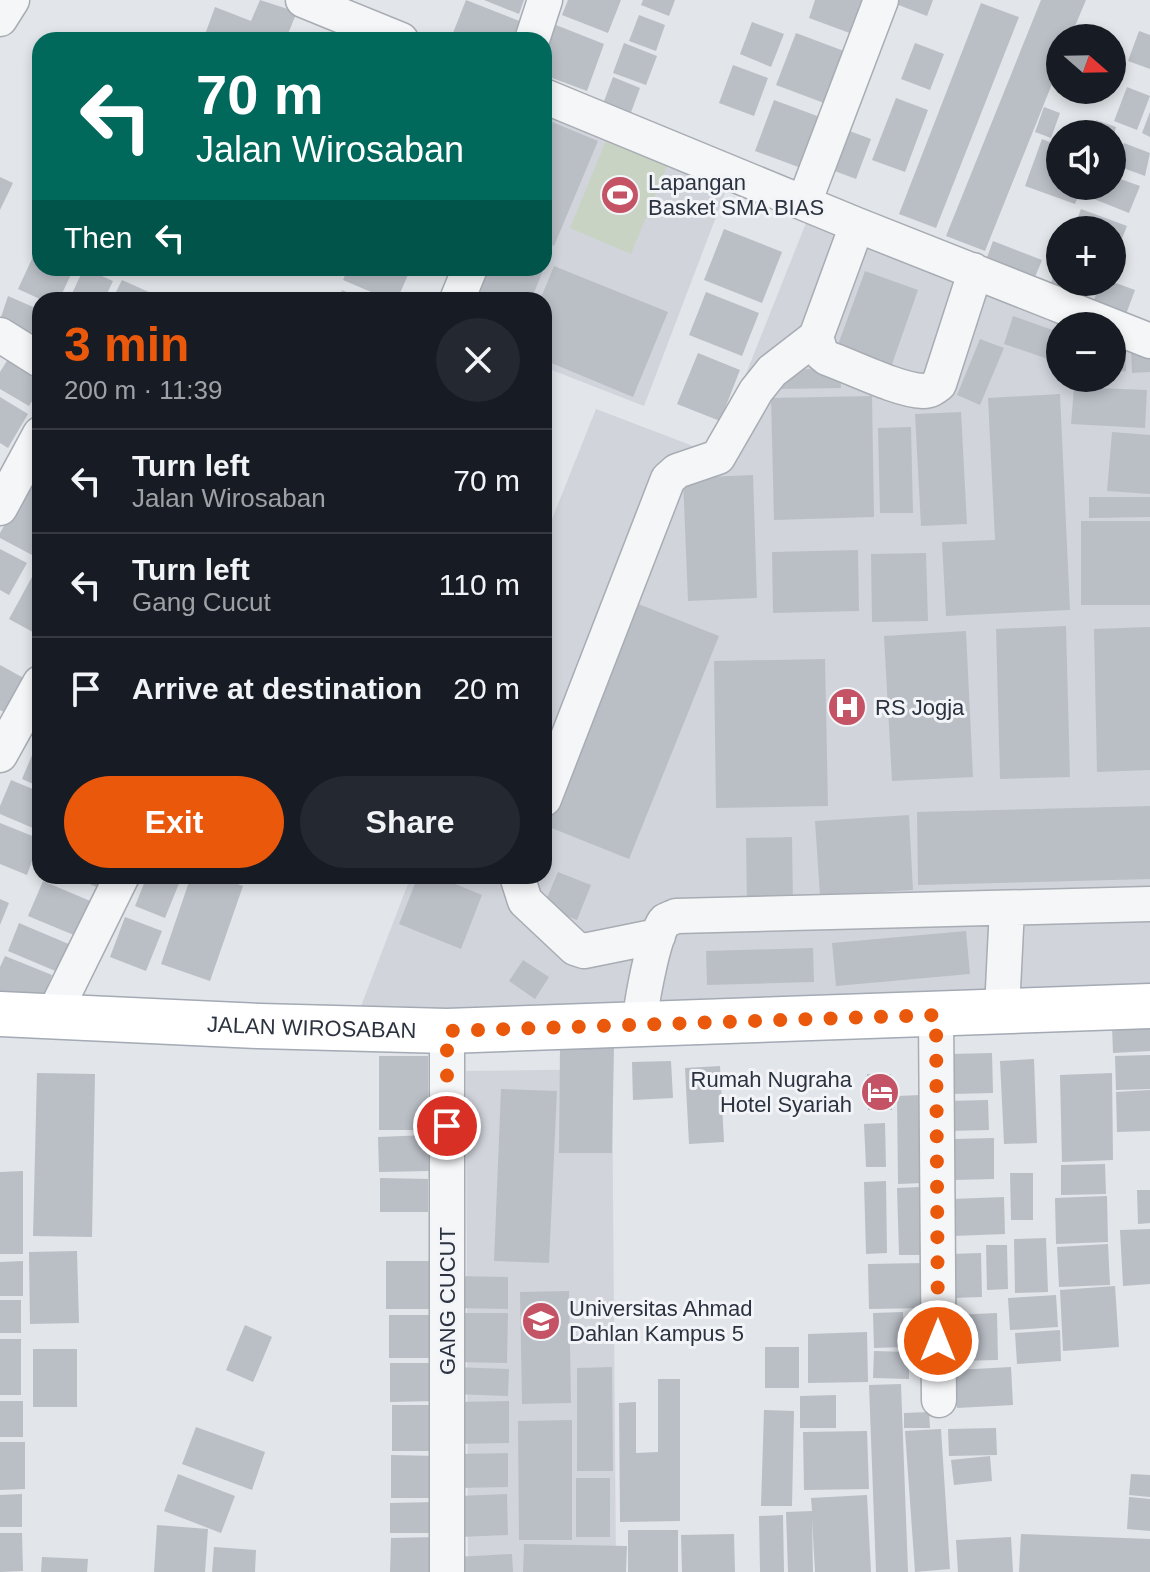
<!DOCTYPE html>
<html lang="en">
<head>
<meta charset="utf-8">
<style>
	body { margin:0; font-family:Arial,sans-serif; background:#242831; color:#f1f3f6; height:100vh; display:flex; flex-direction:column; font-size:30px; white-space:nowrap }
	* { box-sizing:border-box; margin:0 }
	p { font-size:26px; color:#9ea1a6 }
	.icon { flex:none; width:44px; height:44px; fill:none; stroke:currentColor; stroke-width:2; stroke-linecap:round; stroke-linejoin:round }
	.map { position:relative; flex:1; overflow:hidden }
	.drawer { position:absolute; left:32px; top:292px; width:520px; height:592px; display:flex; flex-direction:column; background:#171b24; border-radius:24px; box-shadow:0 4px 12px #0003 }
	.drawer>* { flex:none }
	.banner { position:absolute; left:32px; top:32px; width:520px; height:244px; border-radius:24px; box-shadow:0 4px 12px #0003; background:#00695c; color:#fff; overflow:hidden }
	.needle { width:52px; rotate:110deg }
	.fabs { position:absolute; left:1046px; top:24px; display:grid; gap:16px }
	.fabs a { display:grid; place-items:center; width:80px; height:80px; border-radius:50%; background:#171b24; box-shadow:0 4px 12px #0003; font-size:40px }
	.pin { position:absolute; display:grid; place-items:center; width:68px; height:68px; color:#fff; margin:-34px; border:4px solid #fff; border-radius:50%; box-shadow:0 2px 8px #0007 }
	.me { position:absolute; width:88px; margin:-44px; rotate:0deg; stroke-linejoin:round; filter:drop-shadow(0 0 6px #0008) }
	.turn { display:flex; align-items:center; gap:28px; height:168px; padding:0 32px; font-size:36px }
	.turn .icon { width:104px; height:104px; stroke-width:2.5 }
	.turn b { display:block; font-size:56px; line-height:68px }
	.then { display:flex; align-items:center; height:76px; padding:0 32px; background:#0003; gap:16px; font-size:30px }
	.round { display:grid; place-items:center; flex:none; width:84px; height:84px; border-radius:42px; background:#242831 }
	.headline { display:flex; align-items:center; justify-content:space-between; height:136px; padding:0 32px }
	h1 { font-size:48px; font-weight:800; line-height:60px; color:#ea580c }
	.button { display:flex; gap:16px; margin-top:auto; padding:16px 32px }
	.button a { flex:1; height:92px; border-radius:48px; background:#ea580c; color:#fff; font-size:32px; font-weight:800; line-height:92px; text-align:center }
	.button a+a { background:#242831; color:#f1f3f6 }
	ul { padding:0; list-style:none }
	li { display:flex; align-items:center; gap:24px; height:104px; padding:0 32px; border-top:2px solid #363941 }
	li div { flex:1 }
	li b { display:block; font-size:30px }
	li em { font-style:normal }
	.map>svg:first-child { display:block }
	.built { fill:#d1d4db }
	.green { fill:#c8d3c4 }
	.building { fill:#babfc6 }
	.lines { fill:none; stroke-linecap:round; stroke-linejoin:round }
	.minor-casing { stroke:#a8acb3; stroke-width:37 }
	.major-casing { stroke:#a3aab4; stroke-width:47 }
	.minor { stroke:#f5f6f8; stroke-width:34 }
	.major { stroke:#fff; stroke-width:44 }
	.route { stroke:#ea580c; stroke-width:14; stroke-dasharray:0 25.2 }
	.labels { text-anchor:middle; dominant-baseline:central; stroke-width:6; stroke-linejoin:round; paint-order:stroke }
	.poi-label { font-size:22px; fill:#2c3340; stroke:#f2f4f7; text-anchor:start }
	.street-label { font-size:22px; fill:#2c3340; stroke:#f2f4f7 }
</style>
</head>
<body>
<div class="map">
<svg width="1150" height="1572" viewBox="0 0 1150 1572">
	<rect width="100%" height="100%" fill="#e2e5e9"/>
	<path class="built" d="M544,108L730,180L644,406L544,367V300H456L471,268H544Z
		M806,223L1068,326H1060V378H1112V343L1150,358V990L358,1014L411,876H544V539L596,409L714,454Z
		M612,1069L616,1572H468L466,1071Z"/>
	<path class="green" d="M608,136L669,161L631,254L570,228Z"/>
	<path class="building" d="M260,0L297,12L287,36L296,40H203L215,7L251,21Z
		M466,0L522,22L515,40L451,38Z
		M484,0H524L519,14Z
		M568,0H621L608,33L562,15Z
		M643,0H675L669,16L641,5Z
		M815,0H869L855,35L809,18Z
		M898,0H933L927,16L896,4Z
		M1041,0H1086L1070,38H1060V64L985,251L946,236Z
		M981,3L1019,17L936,228L899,214Z
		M639,15L665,25L656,51L629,41Z
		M752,22L784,34L771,67L740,54Z
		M556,25L604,44L587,91L544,75V56Z
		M1139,31L1150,35V69L1128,61Z
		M796,33L844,51L824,103L776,85Z
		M624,43L657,56L646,85L613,73Z
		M915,43L944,54L930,90L901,79Z
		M733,65L768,78L754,116L719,103Z
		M613,77L640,88L630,115L603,104Z
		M1127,87L1150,96L1137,130L1114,121Z
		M896,98L928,110L905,172L872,160Z
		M774,100L820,117L801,168L755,151Z
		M1044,107L1060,113L1051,138L1035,132Z
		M1150,112V137L1142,133Z
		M545,119L598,141L554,246L544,242Z
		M1096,120L1116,127L1114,134H1090Z
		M847,130L871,139L856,179L832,170Z
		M1042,139L1060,146V186H1082L1075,204L1025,186Z
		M1124,143L1150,153L1145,176L1115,165Z
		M1112,176L1140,186L1129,213L1094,199L1098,186H1112Z
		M0,177L13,183L0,210Z
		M1081,209L1127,226L1112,264V230H1073Z
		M724,229L782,252L762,303L704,280Z
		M993,241L1042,260L1033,282L985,263Z
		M37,248L40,250V268H74L59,300H42L18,289Z
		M554,266L668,312L633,397L544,360V300H540Z
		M84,268L113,281L104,300H69Z
		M348,268H411L397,300H390L343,280Z
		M487,268H544L531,300H474Z
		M1056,269L1060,270V282H1072L1068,293L1050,286Z
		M865,271L918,290L890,370L836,350Z
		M122,280L151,293L148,300H112Z
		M1101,282H1113L1135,290L1125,317L1092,305Z
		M342,290L365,300H338Z
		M706,292L759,313L742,356L689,335Z
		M8,296L40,310L31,334L0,320Z
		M1013,316L1058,332L1048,359L1004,344Z
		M980,339L1004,348L980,405L957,395Z
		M1125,348L1126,371L1112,372V349Z
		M1131,349H1150V372L1132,373Z
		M698,353L740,370L720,421L677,404Z
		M11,354L40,371V388L29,406L0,389V372Z
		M840,368L841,388L779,389V370Z
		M1074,387L1147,390L1145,428L1071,424Z
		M1060,394L1070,610L946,616L942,542L995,540L988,398Z
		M872,396L874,517L774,520L771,398Z
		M0,397L28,414L8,448L0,443Z
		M961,412L967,524L921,526L915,414Z
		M911,427L913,513H880L878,428Z
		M1112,432L1150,435V494L1107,491Z
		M753,475L757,598L688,601L683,478Z
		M31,477L40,482V544L34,556L0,538V533Z
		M1089,497H1150V517L1089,518Z
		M1081,521H1150V605H1081Z
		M0,549L27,563L9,595L0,590Z
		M858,550L859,611L773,613L772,552Z
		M926,553L928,621L872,622L871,554Z
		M33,575L40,579V636L9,619Z
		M631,601L719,636L629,859L544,825V818Z
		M1066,626L1070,777L1000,779L996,629Z
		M1150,627V770L1097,772L1094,629Z
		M966,631L973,777L892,781L884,636Z
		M825,659L828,806L716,808L714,661Z
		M0,665L31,682L11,716L0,710Z
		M35,748L40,750V787L22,779Z
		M11,780L40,792V831L0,814V806Z
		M1150,806V879L918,885L917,812Z
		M909,815L913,890L820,896L815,821Z
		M0,823L40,839L27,875L0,864Z
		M792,837L793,906L747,907L746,838Z
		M558,872L591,885L577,920L543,907Z
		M71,876H104L99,888Z
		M147,876H182L165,918L135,906Z
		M191,876H214L243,886L210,981L161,964Z
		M418,876H436L482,895L461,949L399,924Z
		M43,881L95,903L81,938L28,916Z
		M0,899L9,903L0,925Z
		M125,917L162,931L146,971L110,957Z
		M19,923L71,945L60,973L8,951Z
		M966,931L970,974L836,986L832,943Z
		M813,948L814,982L707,985L706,951Z
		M5,956L52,975L36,1014L0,999V967Z
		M523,960L549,977L535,999L509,981Z
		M1150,1024V1051L1113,1053L1112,1026Z
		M560,1046H614L612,1153H559Z
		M992,1053L993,1093L951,1094V1054Z
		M1150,1055V1089L1116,1090L1115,1056Z
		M379,1056H428V1130H379Z
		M1034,1059L1037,1143L1004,1144L1000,1061Z
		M671,1061L673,1098L633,1100L632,1062Z
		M720,1066L724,1142L689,1144L685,1068Z
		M37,1073L95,1074L92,1237L33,1236Z
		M1112,1073L1113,1160L1062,1162L1060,1075Z
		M867,1074H891L892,1110H868Z
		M501,1089L557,1091L549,1263L494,1261Z
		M1150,1090V1131L1117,1132L1116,1092Z
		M921,1095L923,1183L898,1184L897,1096Z
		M988,1100L989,1130L947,1131L946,1101Z
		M885,1123L886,1167H866L864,1124Z
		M428,1135L429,1171L379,1172L378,1137Z
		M994,1138V1179L954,1180L953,1139Z
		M1105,1164L1106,1194L1061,1195V1165Z
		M23,1171V1254H0V1172Z
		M1010,1173H1033V1220H1011Z
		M380,1178L428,1179V1212H380Z
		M886,1181L887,1253L866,1254L864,1182Z
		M920,1187L921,1255H899L897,1188Z
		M1137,1190H1150V1223L1138,1224Z
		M1107,1196L1108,1242L1056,1244L1055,1198Z
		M1004,1197L1005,1234L953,1236L952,1199Z
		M1150,1229V1284L1123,1286L1120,1230Z
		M1046,1238L1048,1292L1015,1293L1014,1239Z
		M1108,1244L1110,1285L1059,1287L1057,1247Z
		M986,1245H1007L1008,1289L987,1290Z
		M77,1251L79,1323L30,1324L29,1252Z
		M981,1253L982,1297L951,1298L950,1254Z
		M23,1261V1296H0V1262Z
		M386,1261H437V1309H386Z
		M925,1263L926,1308L869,1309L868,1264Z
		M455,1276L508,1277V1309L455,1308Z
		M1115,1286L1119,1347L1063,1351L1060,1290Z
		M569,1291L571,1403L522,1404L520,1292Z
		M1056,1295L1058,1327L1010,1330L1008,1298Z
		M0,1300H21V1333H0Z
		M903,1312L904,1347L874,1348L873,1313Z
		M455,1313H508L507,1363L454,1362Z
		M997,1313L998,1360L955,1361L954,1315Z
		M389,1315H436V1358H389Z
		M245,1325L272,1337L253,1382L226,1370Z
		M1060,1330L1061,1361L1017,1364L1015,1333Z
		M867,1332L868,1382L808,1383V1334Z
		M0,1339H21V1395H0Z
		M765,1347H799V1388H765Z
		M33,1349H77V1407H33Z
		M874,1351L909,1352V1379L873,1378Z
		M390,1363H436V1401L390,1402Z
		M453,1367L509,1369L508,1396L452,1394Z
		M612,1367L613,1471H577V1368Z
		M1011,1367L1013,1405L957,1408L955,1370Z
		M658,1379H680V1521L620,1522L619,1403L636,1402V1453L658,1452Z
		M901,1384L908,1572H876L869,1385Z
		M836,1395V1428H800V1396Z
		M0,1401H23V1437H0Z
		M509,1401V1443L456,1444L455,1402Z
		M392,1405H438V1451H392Z
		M764,1410L794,1411L792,1506H761Z
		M929,1412L930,1428H904V1413Z
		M572,1420V1540H519L518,1421Z
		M196,1427L265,1452L252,1490L182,1464Z
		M996,1428L997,1455L949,1456L948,1429Z
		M941,1429L950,1569L915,1572L905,1431Z
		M867,1431L869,1489L804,1490L803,1432Z
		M0,1442H25V1489L0,1490Z
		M508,1453V1487L459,1488V1454Z
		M391,1455L437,1456V1498H391Z
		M990,1456L992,1481L954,1485L951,1460Z
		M178,1474L235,1496L221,1533L164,1511Z
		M1131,1474L1150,1475V1497L1129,1495Z
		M576,1478H610V1537H576Z
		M22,1494V1527H0V1495Z
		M507,1494L508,1535L459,1537L458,1496Z
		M867,1495L871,1572H815L812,1519L813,1572H788L786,1512L812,1511L811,1498Z
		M1129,1497L1150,1499V1531L1127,1529Z
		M435,1502V1533H390V1503Z
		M783,1515L784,1572H760L759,1516Z
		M157,1525L208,1529L205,1572H154Z
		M628,1530H678V1572H628Z
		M0,1533H22L23,1571L0,1572Z
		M734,1534L735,1572H682L681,1535Z
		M1021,1534L1150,1539V1572H1019Z
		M437,1537L436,1572H390L391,1538Z
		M1011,1537L1013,1572H958L956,1540Z
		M524,1544L627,1546L626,1572H523Z
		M214,1547L256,1550L255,1572H212Z
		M512,1554L513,1572H457L456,1557Z
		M42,1557L88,1559L87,1572H41Z"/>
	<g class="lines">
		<g class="minor-casing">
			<path id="minor" d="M303,0L401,40
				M0,19L12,0
				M532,40L545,0
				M544,96L857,225L1150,341
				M804,203L881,0
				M857,225L816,337L821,353L827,358C852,367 898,390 923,391C930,391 934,388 939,384L971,285L973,270
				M457,300L470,268
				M0,335L40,360
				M0,508L40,434
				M0,755L40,683
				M544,799L668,479L677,471L718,457L756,391L772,371L816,337
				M517,876L525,901L575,948L584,951L658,936
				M1002,1009L1007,908
				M936,1015L939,1400
				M53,1016L122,876
				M640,1025C640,1008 654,931 665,921C668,919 672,918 676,916L1150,904
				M447,1031V1572"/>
		</g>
		<g class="major-casing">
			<g id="major">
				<path id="s1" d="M0,1014L259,1026L447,1031L1150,1006"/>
			</g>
		</g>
		<use href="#minor" class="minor"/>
		<use href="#major" class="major"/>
	</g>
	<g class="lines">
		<path class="route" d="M447,1126V1031L936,1015L938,1341"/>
	</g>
	<defs>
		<g id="stadium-disc" transform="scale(2)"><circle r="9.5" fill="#c35365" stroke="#f2f4f7"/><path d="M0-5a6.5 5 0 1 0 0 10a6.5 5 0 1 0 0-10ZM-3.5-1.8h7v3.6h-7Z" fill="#fff"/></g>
		<g id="hospital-disc" transform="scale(2)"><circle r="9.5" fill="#c35365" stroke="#f2f4f7"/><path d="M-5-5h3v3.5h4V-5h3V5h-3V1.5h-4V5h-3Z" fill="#fff"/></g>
		<g id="hotel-disc" transform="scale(2)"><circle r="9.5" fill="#c35365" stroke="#f2f4f7"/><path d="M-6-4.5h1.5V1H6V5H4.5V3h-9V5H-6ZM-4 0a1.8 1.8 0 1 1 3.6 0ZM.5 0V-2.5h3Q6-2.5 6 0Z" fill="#fff"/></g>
		<g id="university-disc" transform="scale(2)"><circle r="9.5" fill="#c35365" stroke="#f2f4f7"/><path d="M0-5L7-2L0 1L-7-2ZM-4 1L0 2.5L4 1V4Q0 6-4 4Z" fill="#fff"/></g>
	</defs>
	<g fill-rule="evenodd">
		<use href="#stadium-disc" x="620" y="195"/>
		<use href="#hospital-disc" x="847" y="707"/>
		<use href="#hotel-disc" x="880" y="1092"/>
		<use href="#university-disc" x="541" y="1321"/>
	</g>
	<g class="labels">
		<g class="poi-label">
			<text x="648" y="182">Lapangan<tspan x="648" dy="25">Basket SMA BIAS</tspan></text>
			<text x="875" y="707">RS Jogja</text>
			<text x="852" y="1079" text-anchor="end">Rumah Nugraha<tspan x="852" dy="25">Hotel Syariah</tspan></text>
			<text x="569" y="1308">Universitas Ahmad<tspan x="569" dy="25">Dahlan Kampus 5</tspan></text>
		</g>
		<g class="street-label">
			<text stroke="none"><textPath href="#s1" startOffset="312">JALAN WIROSABAN</textPath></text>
			<text transform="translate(447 1301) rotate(-90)">GANG CUCUT</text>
		</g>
	</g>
</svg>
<div class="fabs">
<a><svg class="needle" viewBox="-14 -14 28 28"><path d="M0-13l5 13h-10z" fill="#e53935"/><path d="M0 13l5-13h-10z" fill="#9ea1a6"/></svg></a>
<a><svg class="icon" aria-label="sound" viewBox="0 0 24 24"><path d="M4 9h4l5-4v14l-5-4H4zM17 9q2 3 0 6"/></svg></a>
<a>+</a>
<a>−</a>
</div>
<div class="pin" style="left:447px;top:1126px;background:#d93025"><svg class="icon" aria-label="arrive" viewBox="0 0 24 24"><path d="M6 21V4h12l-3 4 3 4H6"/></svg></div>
<svg class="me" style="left:938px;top:1341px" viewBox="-20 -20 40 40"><circle r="17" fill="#ea580c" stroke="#fff" stroke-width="3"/><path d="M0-11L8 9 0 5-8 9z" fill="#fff"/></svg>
<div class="banner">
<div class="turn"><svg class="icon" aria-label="left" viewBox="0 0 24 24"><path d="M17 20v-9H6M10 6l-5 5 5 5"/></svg><div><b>70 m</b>Jalan Wirosaban</div></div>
<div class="then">Then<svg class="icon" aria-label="left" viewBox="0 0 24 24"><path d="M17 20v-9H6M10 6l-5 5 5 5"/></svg></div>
</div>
<section class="drawer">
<div class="headline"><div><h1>3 min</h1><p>200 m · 11:39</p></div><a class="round"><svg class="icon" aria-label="close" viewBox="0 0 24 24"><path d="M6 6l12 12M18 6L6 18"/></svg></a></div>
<ul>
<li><svg class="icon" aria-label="left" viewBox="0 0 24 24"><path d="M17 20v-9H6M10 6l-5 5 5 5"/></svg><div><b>Turn left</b><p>Jalan Wirosaban</p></div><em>70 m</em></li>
<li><svg class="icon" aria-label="left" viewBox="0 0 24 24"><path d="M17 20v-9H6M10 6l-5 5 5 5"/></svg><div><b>Turn left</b><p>Gang Cucut</p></div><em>110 m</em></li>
<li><svg class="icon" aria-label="arrive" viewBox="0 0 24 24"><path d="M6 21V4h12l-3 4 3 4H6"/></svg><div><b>Arrive at destination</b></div><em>20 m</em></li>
</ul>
<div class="button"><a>Exit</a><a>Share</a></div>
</section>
</div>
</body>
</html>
